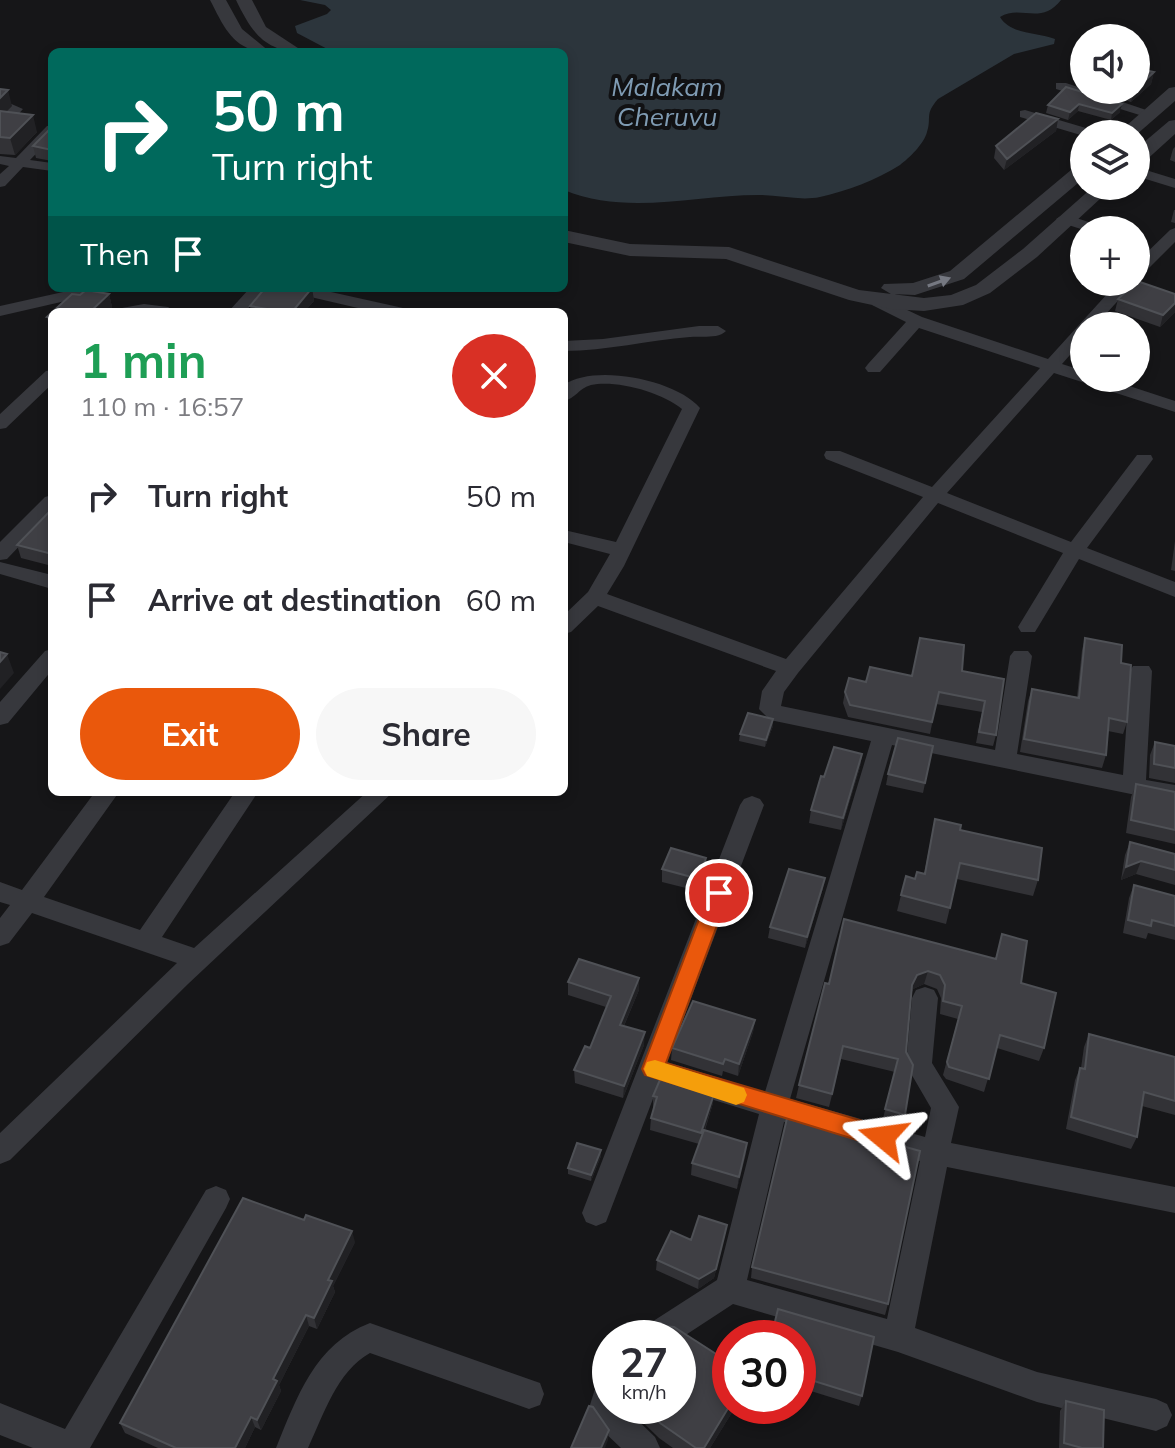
<!DOCTYPE html>
<html lang="en">
<head>
<meta charset="utf-8">
<style>
	body { margin:0; font-family:Mulish,sans-serif; background:#f7f7f7; color:#2b2b33; height:100vh; display:flex; flex-direction:column; font-size:30px; white-space:nowrap }
	* { box-sizing:border-box; margin:0 }
	p { font-size:26px; color:#7c7c81 }
	.icon { flex:none; width:44px; height:44px; fill:none; stroke:currentColor; stroke-width:2; stroke-linecap:round; stroke-linejoin:round }
	.map { position:relative; flex:1; overflow:hidden }
	.panel { position:absolute; left:48px; top:308px; width:520px; height:488px; display:flex; flex-direction:column; background:#fff; border-radius:12px; box-shadow:0 4px 12px #0003 }
	.panel>* { flex:none }
	.guide { position:absolute; left:48px; top:48px; width:520px; height:244px; border-radius:12px; box-shadow:0 4px 12px #0003; background:#00695c; color:#fff; overflow:hidden }
	.controls { position:absolute; left:1070px; top:24px; display:grid; gap:16px }
	.controls a { display:grid; place-items:center; width:80px; height:80px; border-radius:50%; background:#fff; box-shadow:0 4px 12px #0003; font-size:40px }
	.speed { position:absolute; left:592px; top:1320px; display:flex; gap:16px; font-size:40px; font-weight:700; text-align:center }
	.speed>* { display:grid; place-content:center; width:104px; height:104px; border-radius:50%; background:#fff; box-shadow:0 4px 12px #0003; line-height:1 }
	.speed small { font-size:20px; font-weight:400 }
	.speed .limit { border:12px solid #d22; background:#fff; color:#111 }
	.pin { position:absolute; display:grid; place-items:center; width:68px; height:68px; color:#fff; margin:-34px; border:4px solid #fff; border-radius:50%; box-shadow:0 2px 8px #0007 }
	.me { position:absolute; width:88px; margin:-44px; rotate:286deg; stroke-linejoin:round; filter:drop-shadow(0 0 6px #0008) }
	.turn { display:flex; align-items:center; gap:28px; height:168px; padding:0 32px; font-size:36px }
	.turn .icon { width:104px; height:104px; stroke-width:2.5 }
	.turn b { display:block; font-size:56px; line-height:68px }
	.then { display:flex; align-items:center; height:76px; padding:0 32px; background:#0003; gap:16px; font-size:30px }
	.round { display:grid; place-items:center; flex:none; width:84px; height:84px; border-radius:42px; background:#f7f7f7 }
	.summary { display:flex; align-items:center; justify-content:space-between; height:136px; padding:0 32px }
	h1 { font-size:48px; font-weight:700; line-height:60px; color:#1e9e55 }
	.button { display:flex; gap:16px; margin-top:auto; padding:16px 32px }
	.button a { flex:1; height:92px; border-radius:48px; background:#ea580c; color:#fff; font-size:32px; font-weight:700; line-height:92px; text-align:center }
	.button a+a { background:#f7f7f7; color:#2b2b33 }
	ul { padding:0; list-style:none }
	li { display:flex; align-items:center; gap:24px; height:104px; padding:0 32px }
	li div { flex:1 }
	li b { display:block; font-size:30px }
	li em { font-style:normal }
	.map>svg:first-child { display:block }
	.water { fill:#2c353c }
	.lines { fill:none; stroke-linecap:round; stroke-linejoin:round }
	.minor { fill:#37383d; fill-rule:evenodd }
	.tertiary { fill:#37383d; fill-rule:evenodd }
	.wall { fill:#323236 }
	.shaded-wall { fill:#212124 }
	.building { fill:#3f3f44; stroke:#4f5156; stroke-width:2 }
	.oneway { fill:#757881 }
	.route { fill:#ea580c; stroke:#983908; stroke-width:2 }
	.slow { fill:#f59e0b }
	.labels { text-anchor:middle; dominant-baseline:central; stroke-width:8; stroke-linejoin:round; paint-order:stroke }
	.far-water-label { font-size:26px; font-style:italic; fill:#7f9bb3; stroke:#111113 }
</style>
</head>
<body>
<div class="map">
<svg width="1175" height="1448" viewBox="0 0 1175 1448">
	<rect width="100%" height="100%" fill="#161618"/>
	<path class="water" d="M300,0H1061C1041,26 1020,4 1000,17C1011,35 1037,32 1055,39L1054,44L1014,54L938,99C924,115 932,117 927,132C924,144 909,158 900,165C876,180 847,191 820,197C800,201 779,195 759,195C694,195 627,216 564,190V52H333L297,33L295,26L327,14L331,10L325,5Z"/>
	<g class="lines">
		<path class="minor" d="M1056,83H1066L1158,114L1146,117L1056,89Z
			M0,99L23,109L5,129L0,130V118L7,110L0,108Z
			M1025,110L1096,131L1098,134L1084,136L1020,117V111Z
			M52,125V137L30,160L52,163V171L23,167L5,186L0,187V174L9,166L0,164V156L16,158L47,126Z
			M1136,167L1175,179V188L1136,176Z
			M1064,214L1104,227L1107,230H1084L1059,222L1056,219Z
			M1175,228V242L1142,275L1136,277V263L1170,230Z
			M1118,282H1135L1095,326H1084V339L1062,364L1084,371V378H1105L1175,401V412L1054,373L947,493L1071,542L1137,455H1151L1153,459L1087,548L1175,582V597L1079,559L1035,632H1021L1018,627L1063,553L938,503L798,673L784,692L781,706L995,750L1010,656L1014,651H1028L1032,656L1017,754L1123,775L1130,671L1133,666H1149L1152,671L1146,780L1175,785V803L892,745L790,1099L925,1137L931,1108L906,1065L912,998L916,990L925,987L934,990L938,998L932,1063L959,1107L951,1143L1175,1187V1213L947,1167L915,1328L1037,1372L1156,1399L1167,1404L1172,1415L1167,1426L1156,1431L1037,1402L898,1352L733,1304L678,1340L640,1338L644,1327L717,1280L759,1114L659,1083L606,1222L596,1226L586,1222L582,1213L740,805L744,799L752,796L760,799L764,805L667,1062L765,1092L871,741L770,720L759,709L762,691L776,671L598,606L571,632L564,634V615L588,592L610,554L564,542V530L616,542L682,409C661,392 617,380 591,385C579,388 575,399 564,401V385C594,363 677,380 700,408L624,566L607,594L786,659L923,497L826,459L824,455L826,451H840L932,487L1040,368L919,328L880,372H868L865,368L868,364L906,322L872,305V299H884L922,317L1048,359ZM784,1122L920,1161L887,1319L747,1280Z
			M81,288H111L109,291L0,316V306Z
			M283,288H313L403,308L405,312H375L285,291Z
			M249,289L258,288L263,292L245,312H228Z
			M144,304L168,307L176,312H120L122,308Z
			M699,326H718L726,331C718,339 702,336 690,337C648,340 607,351 564,351V341L603,339Z
			M52,370V384L6,428L0,429V414L46,371Z
			M52,495V512L7,559L0,560V542L45,497Z
			M0,562L52,575V589L0,574Z
			M52,649V670L8,723L0,725V702L45,651Z
			M95,792H119L44,897L140,930L235,792H258L162,937L194,948L367,792H393L188,984L10,1160L0,1164V1133L177,963L32,913L9,943L0,946V918L10,905L0,902V882L22,890Z
			M216,1186L226,1190L230,1199L226,1208L90,1448H33L0,1435V1403L65,1429L206,1190Z
			M370,1323L540,1383L544,1394L540,1405L529,1409L370,1353C337,1371 323,1416 308,1448H276C297,1397 315,1344 370,1323Z
			M610,1372V1406H623L655,1437L660,1448H621L602,1430L590,1405L599,1376Z"/>
		<path class="tertiary" d="M210,0H226L242,29L270,52C234,52 225,29 210,0Z
			M236,0H252L266,27L304,52C265,52 252,33 236,0Z
			M1175,87V101L1136,135L1117,134L1169,88Z
			M1175,120V134L1143,163L1136,165V149L1169,121Z
			M1084,163V178L964,279L915,295L891,294L881,288L884,284L913,283L950,271L1077,165Z
			M1094,186H1114L1037,257L990,293L963,305L924,311L891,309L849,300L726,259L630,256L564,242V230L630,244L729,247L859,290L924,298L951,295L976,285L1023,249Z"/>
	</g>
	<path class="wall" d="M1084,69V86L1078,84L1080,73Z
		M1154,72L1151,84L1131,102L1096,90H1136Z
		M1066,87L1120,112L1111,120L1078,111L1068,120L1046,113L1048,105Z
		M0,89L12,106L6,112L37,132L15,155L0,154Z
		M1058,119L1056,131L1004,170L994,158L996,146Z
		M52,123V161L36,158L33,146L51,128Z
		M1175,147V162L1170,160L1173,149Z
		M1174,210H1175V223L1171,222Z
		M312,288L314,301L304,312H251L250,306Z
		M86,290L109,294L112,307L107,312H52V329H50L47,317L72,294L80,295Z
		M1175,294V312L1160,327L1115,311L1118,299Z
		M52,509V566L21,558L17,545Z
		M1175,541V571L1171,570Z
		M1085,638L1121,663L1127,722L1123,734L1108,731L1106,755L1102,768L1020,752L1028,701L1032,689L1077,697L1082,650Z
		M962,671L1004,679L996,735L993,746L976,743L982,712L936,704L930,734L848,717L843,703L845,692L912,676Z
		M773,726L765,747L739,741L740,734Z
		M1155,742L1175,746V783L1149,778L1150,755Z
		M933,746L923,793L886,785L888,774Z
		M862,754L860,767L841,830L809,823L811,810L824,777Z
		M1136,784L1175,792V844L1126,833L1131,797Z
		M935,819L960,830L1038,880L1033,896L957,879L946,924L897,911L901,895L915,879L924,874Z
		M1130,842L1175,854V885L1136,874L1121,880L1125,855Z
		M662,869L705,871L698,891L662,882Z
		M1134,885L1175,896V940L1148,933L1146,939L1123,933L1129,898Z
		M823,888L805,948L768,938L770,927Z
		M844,919L1021,983L1044,1048L1039,1061L997,1048L984,1092L946,1079L943,1075L958,1019L940,1014L941,998L937,989L924,984L913,989L912,992L906,1052L905,1115L901,1127L882,1122L895,1072L841,1059L829,1107L796,1098L799,1085L829,984Z
		M568,982L639,990L624,1026L644,1045L623,1098L575,1083L574,1070L590,1048L606,1007L568,995Z
		M755,1020L753,1032L738,1076L723,1071L722,1076L671,1060L672,1048Z
		M1089,1034L1175,1057V1115L1142,1106L1137,1137L1131,1149L1066,1129L1075,1080L1080,1068H1081L1084,1047Z
		M653,1096L713,1103L705,1130L747,1143L737,1189L691,1175L692,1163L699,1144L650,1130L651,1118L654,1108H653Z
		M601,1156L591,1181L568,1174V1168Z
		M727,1225L714,1278L698,1289L656,1270L657,1260L691,1240Z
		M355,1242L333,1286L335,1292L317,1329L309,1326L279,1385L281,1391L261,1430L255,1427L245,1448H158L125,1433L120,1423Z
		M752,1267L888,1304L885,1315L751,1278Z
		M798,1338L862,1396L859,1406L798,1387Z
		M1066,1401L1103,1448H1059L1060,1411Z
		M626,1406H736L710,1448H673L659,1438Z"/>
	<path class="shaded-wall" d="M1154,72L1151,84L1131,102L1134,90Z
		M8,90L12,106L0,118V98Z
		M1079,104L1078,111L1068,120L1070,112Z
		M1122,104L1120,112L1111,120L1112,113Z
		M33,115L37,132L15,155L10,138Z
		M1058,119L1056,131L1004,170L1007,159Z
		M312,288L314,301L304,312H292Z
		M109,294L112,307L107,312H90Z
		M1175,303V312L1160,327L1163,315Z
		M567,344V362L564,366V348Z
		M7,654L14,673L0,689V662Z
		M773,719V726L765,747L766,740Z
		M862,754L860,767L841,830L843,818Z
		M706,858L705,871L698,891L699,879Z
		M1141,861L1136,874L1121,880L1126,867Z
		M825,878L823,888L805,948L807,937Z
		M928,971L924,984L913,989L909,998L912,985L917,975Z
		M639,978V990L619,1037L620,1025Z
		M755,1020L753,1032L738,1076L739,1064Z
		M645,1032L644,1045L623,1098L624,1086Z
		M715,1091L713,1103L700,1144L701,1133Z
		M747,1143L746,1155L737,1189L739,1177Z
		M601,1150V1156L591,1181V1175Z
		M727,1225L714,1278L698,1289L699,1279Z
		M352,1231L355,1242L333,1286L335,1292L317,1329L314,1318L328,1280Z
		M306,1315L309,1326L279,1385L281,1391L261,1430L257,1420L273,1379Z
		M730,1406H736L710,1448H704Z
		M251,1417L255,1427L245,1448H235Z
		M609,1430L608,1440L605,1448H601Z"/>
	<path class="building" d="M1136,68L1154,72L1136,89Z
		M1066,87L1122,104L1112,113L1079,104L1070,112L1048,105Z
		M0,89L8,90L0,98Z
		M0,111L33,115L10,138L0,137Z
		M1036,113L1058,119L1007,159L996,146Z
		M52,123V150L33,146L51,128Z
		M1137,281L1175,294V303L1163,315L1118,299Z
		M265,288H312L292,312H285L250,306Z
		M86,290L109,294L90,312H52V318L47,317L72,294L80,295Z
		M52,509V554L17,545Z
		M920,638L964,645L962,671L1004,679L996,735L979,732L985,701L939,692L932,722L850,705L845,692L849,678L866,682L870,667L912,676Z
		M1085,638L1122,645L1121,663L1131,665L1127,722L1109,718L1106,755L1024,739L1032,689L1079,698Z
		M0,652L7,654L0,662Z
		M748,713L773,719L766,740L740,734Z
		M898,738L933,746L925,783L888,774Z
		M1155,742L1175,746V768L1154,764Z
		M834,747L862,754L843,818L811,810L821,776L824,777Z
		M1136,784L1175,792V830L1131,820Z
		M935,819L961,825L960,830L1042,848L1038,880L960,863L950,908L901,895L906,876L915,879L917,872L925,874Z
		M1130,842L1175,854V870L1141,861L1126,867Z
		M671,848L706,858L699,879L662,869Z
		M789,869L825,878L807,937L770,927Z
		M1134,885L1175,896V926L1152,920L1151,926L1128,920Z
		M844,919L996,959L1002,934L1027,941L1021,983L1056,993L1044,1048L1000,1035L989,1079L949,1067L947,1062L962,1006L943,1001L945,985L940,975L928,971L917,975L912,985L906,1052L913,1065L905,1115L885,1109L898,1059L843,1046L832,1094L799,1085L825,983L829,984Z
		M579,959L639,978L620,1025L645,1032L624,1086L574,1070L585,1046L590,1048L611,996L568,982Z
		M693,1001L755,1020L739,1064L725,1059L723,1064L672,1048Z
		M1089,1034L1175,1057V1101L1144,1092L1137,1137L1071,1117L1080,1068L1085,1069Z
		M662,1075L715,1091L701,1133L651,1118L657,1097L653,1096Z
		M788,1114L920,1151L888,1304L752,1267Z
		M704,1130L747,1143L739,1177L692,1163Z
		M577,1143L601,1150L591,1175L568,1168Z
		M243,1198L304,1220L306,1215L352,1231L328,1280L332,1281L314,1318L306,1315L273,1379L277,1381L257,1420L251,1417L235,1448H176L120,1423Z
		M699,1216L727,1225L716,1269L699,1279L657,1260L671,1231L691,1240Z
		M778,1309L874,1337L862,1396L798,1376V1338H771Z
		M664,1326L674,1327L730,1363V1405L704,1448H696L660,1423L642,1406H678V1338H656Z
		M1066,1401L1104,1410L1103,1448H1082L1064,1443Z
		M589,1406L593,1407L609,1430L601,1448H571Z"/>
	<defs><path id="oneway-solid" d="M-6-.8H1V-3.2L6.5 0L1 3.2V.8H-6Z" transform="scale(2)"/></defs>
	<use class="oneway" href="#oneway-solid" transform="translate(939 282) rotate(-20)"/>
	<path class="route" d="M719,885L726,887L729,893L666,1063L883,1127L891,1130L894,1137L891,1145L883,1148L645,1075L642,1069L709,893L712,887Z"/>
	<path class="slow" d="M655,1060L744,1088L747,1095L744,1102L736,1105L647,1076L644,1069L647,1062Z"/>
	<g class="labels">
		<g class="far-water-label">
			<text x="667" y="86">Malakam<tspan x="667" dy="30">Cheruvu</tspan></text>
		</g>
	</g>
</svg>
<div class="controls">
<a><svg class="icon" aria-label="sound" viewBox="0 0 24 24"><path d="M4 9h4l5-4v14l-5-4H4zM17 9q2 3 0 6"/></svg></a>
<a><svg class="icon" aria-label="layers" viewBox="0 0 24 24"><path d="M12 4l9 5-9 5-9-5zM3 14l9 5 9-5"/></svg></a>
<a>+</a>
<a>−</a>
</div>
<div class="speed"><div>27<small>km/h</small></div><div class="limit">30</div></div>
<div class="pin" style="left:719px;top:893px;background:#d93025"><svg class="icon" aria-label="arrive" viewBox="0 0 24 24"><path d="M6 21V4h12l-3 4 3 4H6"/></svg></div>
<svg class="me" style="left:883px;top:1137px" viewBox="-20 -20 40 40"><path d="M0-17L14 15 0 8-14 15z" fill="#ea580c" stroke="#fff" stroke-width="4"/></svg>
<div class="guide">
<div class="turn"><svg class="icon" aria-label="right" viewBox="0 0 24 24"><path d="M7 20v-9h11M14 6l5 5-5 5"/></svg><div><b>50 m</b>Turn right</div></div>
<div class="then">Then<svg class="icon" aria-label="arrive" viewBox="0 0 24 24"><path d="M6 21V4h12l-3 4 3 4H6"/></svg></div>
</div>
<section class="panel">
<div class="summary"><div><h1>1 min</h1><p>110 m · 16:57</p></div><a class="round" style="background:#d93025;color:#fff"><svg class="icon" aria-label="close" viewBox="0 0 24 24"><path d="M6 6l12 12M18 6L6 18"/></svg></a></div>
<ul>
<li><svg class="icon" aria-label="right" viewBox="0 0 24 24"><path d="M7 20v-9h11M14 6l5 5-5 5"/></svg><div><b>Turn right</b></div><em>50 m</em></li>
<li><svg class="icon" aria-label="arrive" viewBox="0 0 24 24"><path d="M6 21V4h12l-3 4 3 4H6"/></svg><div><b>Arrive at destination</b></div><em>60 m</em></li>
</ul>
<div class="button"><a>Exit</a><a>Share</a></div>
</section>
</div>
</body>
</html>
